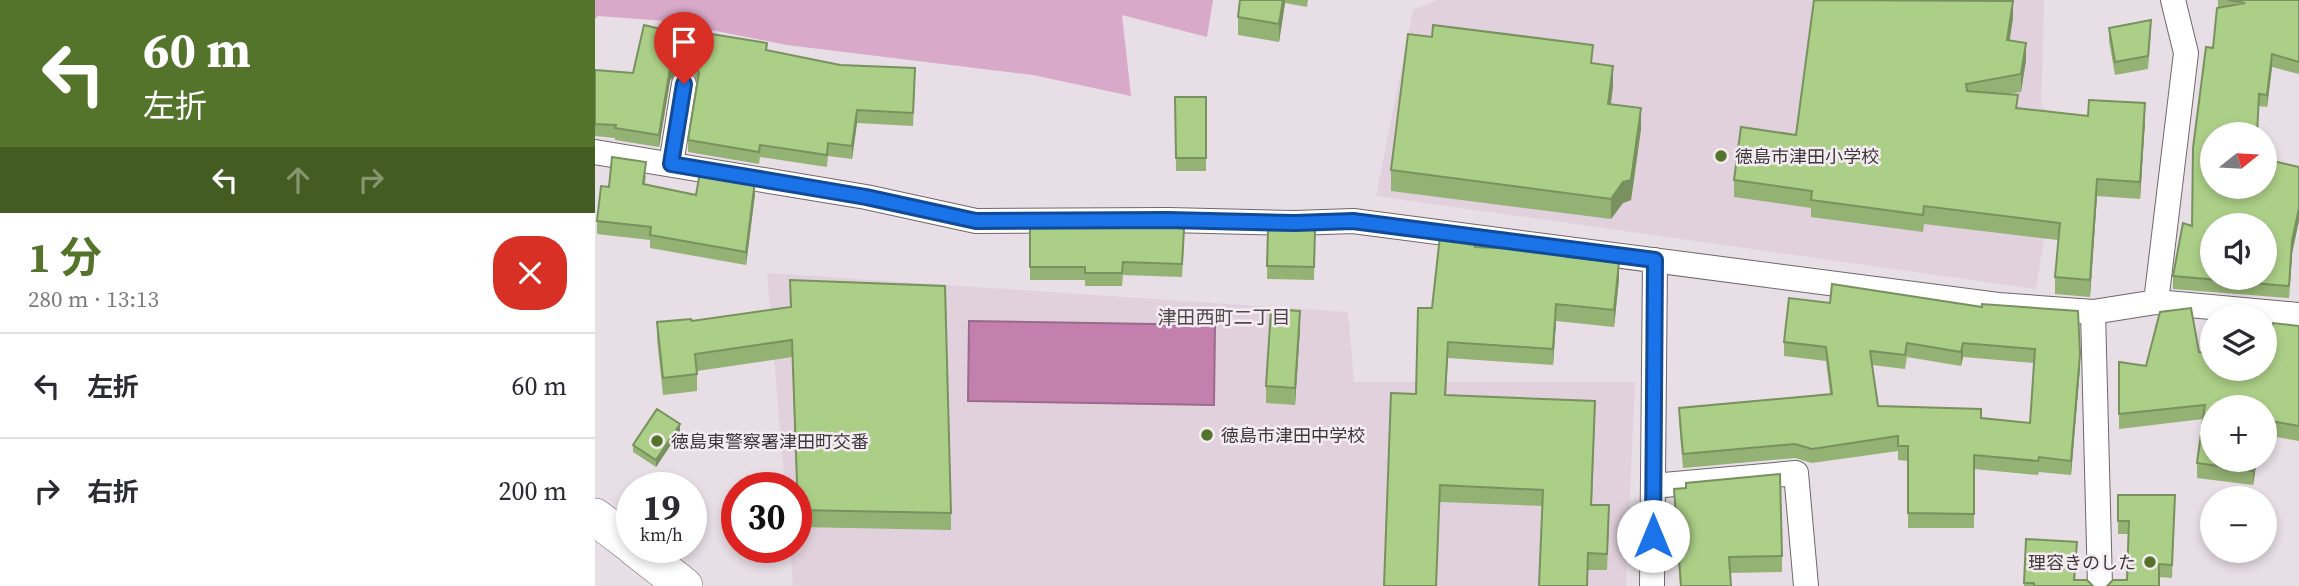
<!DOCTYPE html>
<html lang="ja">
<head>
<meta charset="utf-8">
<style>
	body { margin:0; font-family:"Source Serif 4","Noto Sans JP",serif; background:#f7f7f7; color:#2b2b33; height:100vh; display:flex; flex-direction:column; font-size:26px; white-space:nowrap }
	* { box-sizing:border-box; margin:0 }
	p { font-size:23px; color:#7c7c81 }
	.icon { flex:none; width:38px; height:38px; fill:none; stroke:currentColor; stroke-width:2; stroke-linecap:round; stroke-linejoin:round }
	.map { position:relative; flex:1; overflow:hidden }
	.panel { display:flex; flex-direction:column; background:#fff; width:595px }
	.panel>* { flex:none }
	.banner { background:#54742b; color:#fff; overflow:hidden }
	.needle { width:46px; rotate:72deg }
	.controls { position:absolute; left:1605px; top:122px; display:grid; gap:14px }
	.controls a { display:grid; place-items:center; width:77px; height:77px; border-radius:50%; background:#fff; box-shadow:0 4px 10px #0003; font-size:35px }
	.speed { position:absolute; left:21px; top:472px; display:flex; gap:14px; font-size:35px; font-weight:700; text-align:center }
	.speed>* { display:grid; place-content:center; width:91px; height:91px; border-radius:50%; background:#fff; box-shadow:0 4px 10px #0003; line-height:1 }
	.speed small { font-size:18px; font-weight:400 }
	.speed .limit { border:10px solid #d22; background:#fff; color:#111 }
	.pin { position:absolute; display:grid; place-items:center; width:60px; height:60px; color:#fff; margin:-72px -30px; border-radius:50% 50% 50% 0; rotate:-45deg; box-shadow:0 0 7px #0007 }
	.pin .icon { rotate:45deg }
	.me { position:absolute; width:77px; margin:-38px; rotate:0deg; stroke-linejoin:round; filter:drop-shadow(0 0 5px #0008) }
	.turn { display:flex; align-items:center; gap:24px; height:147px; padding:0 28px; font-size:32px }
	.turn .icon { width:91px; height:91px; stroke-width:2.5 }
	.turn b { display:block; font-size:49px; line-height:60px }
	.lanes { display:flex; align-items:center; height:66px; padding:0 28px; background:#0003; justify-content:center; gap:35px; direction:ltr }
	.lanes .off { opacity:.35 }
	.round { display:grid; place-items:center; flex:none; width:74px; height:74px; border-radius:28px; background:#f7f7f7 }
	.summary { display:flex; align-items:center; justify-content:space-between; height:119px; padding:0 28px }
	h1 { font-size:42px; font-weight:700; line-height:52px; color:#54742b }
	ul { padding:0; list-style:none }
	li { display:flex; align-items:center; gap:21px; height:105px; padding:0 28px; border-top:2px solid #e1e1e2 }
	li div { flex:1 }
	li b { display:block; font-size:26px }
	li em { font-style:normal }
	main { display:flex; flex:1; min-height:0 }
	.map>svg:first-child { display:block }
	.built { fill:#e1d1dc }
	.green { fill:#d8a9c9 }
	.water { fill:#c380af; stroke:#9a6a8c; stroke-width:2 }
	.lines { fill:none; stroke-linecap:round; stroke-linejoin:round }
	.street-casing { stroke:#6f676c; stroke-width:26 }
	.secondary-casing { stroke:#6f676c; stroke-width:38 }
	.street { stroke:#fff; stroke-width:24 }
	.secondary { stroke:#fff; stroke-width:37 }
	.wall { fill:#94b274; fill-rule:evenodd }
	.shaded-wall { fill:#78915e }
	.building { fill:#accf87; stroke:#78915e; stroke-width:2; fill-rule:evenodd }
	.route-casing { stroke:#114b97; stroke-width:18 }
	.route { stroke:#1a73e8; stroke-width:12 }
	.poi-dot { fill:#54742b; stroke:#f5ecf2; stroke-width:2.5 }
	.labels { text-anchor:middle; dominant-baseline:central; stroke-width:5; stroke-linejoin:round; paint-order:stroke }
	.poi-label { font-size:18px; fill:#3c383b; stroke:#f5ecf2; text-anchor:start }
	.neighbourhood-label { font-size:19px; fill:#50484d; stroke:#f5ecf2 }
</style>
</head>
<body>
<main>
<section class="panel">
<div class="banner">
<div class="turn"><svg class="icon" aria-label="left" viewBox="0 0 24 24"><path d="M17 20v-9H6M10 6l-5 5 5 5"/></svg><div><b>60 m</b>左折</div></div>
<div class="lanes"><svg class="icon" aria-label="left" viewBox="0 0 24 24"><path d="M17 20v-9H6M10 6l-5 5 5 5"/></svg><svg class="icon off" aria-label="ahead" viewBox="0 0 24 24"><path d="M12 20V5M6 11l6-6 6 6"/></svg><svg class="icon off" aria-label="right" viewBox="0 0 24 24"><path d="M7 20v-9h11M14 6l5 5-5 5"/></svg></div>
</div>
<div class="summary"><div><h1>1 分</h1><p>280 m · 13:13</p></div><a class="round" style="background:#d93025;color:#fff"><svg class="icon" aria-label="close" viewBox="0 0 24 24"><path d="M6 6l12 12M18 6L6 18"/></svg></a></div>
<ul>
<li><svg class="icon" aria-label="left" viewBox="0 0 24 24"><path d="M17 20v-9H6M10 6l-5 5 5 5"/></svg><div><b>左折</b></div><em>60 m</em></li>
<li><svg class="icon" aria-label="right" viewBox="0 0 24 24"><path d="M7 20v-9h11M14 6l5 5-5 5"/></svg><div><b>右折</b></div><em>200 m</em></li>
</ul>
</section>
<div class="map">
<svg width="1704" height="586" viewBox="0 0 1704 586">
	<rect width="100%" height="100%" fill="#e8dee5"/>
	<path class="built" d="M842,0H1449L1446,107L1469,116L1441,289L781,196L818,10Z
		M172,273L753,312L759,382H1040L1031,586H198L195,548H201V488H190Z"/>
	<path class="green" d="M0,0H618L612,37L527,15L536,96L438,75L192,45L71,21L3,16L0,19Z"/>
	<path class="water" d="M374,321L620,325L619,405L373,401Z"/>
	<g class="lines">
		<g class="street-casing">
			<path id="street" d="M0,152L271,197L381,221L573,220L700,223L758,221L1403,305L1498,312L1561,302L1704,315
				M76,164L89,84
				M1561,302L1591,53L1578,0
				M1498,312L1505,586
				M1058,486L1201,473L1211,586
				M1057,586L1060,260"/>
		</g>
		<g class="secondary-casing">
			<path id="secondary" d="M0,517L37,545
				M40,548L89,586"/>
		</g>
		<use href="#street" class="street"/>
		<use href="#secondary" class="secondary"/>
	</g>
	<path class="wall" d="M645,0H713L712,7L690,3L684,42L643,35V17Z
		M1623,0H1704V74L1677,67L1672,107L1664,106L1662,135H1617L1697,254L1694,298L1578,289V276L1597,226L1623,8Z
		M1418,18L1414,41L1431,60L1426,92L1413,94L1423,108L1493,116L1550,121L1545,199L1502,196L1495,297L1460,294V277L1463,240L1329,224L1328,232L1216,217V208L1139,197V180L1201,135Z
		M1514,28L1556,33L1553,69L1520,75L1514,41Z
		M837,37L998,63L1018,86L1016,104L1046,129L1036,200L1028,203L1016,219L796,191V170Z
		M115,41L172,50L320,81L318,126L262,123L257,159L233,156L232,167L165,157L164,164L93,152V140L102,82L99,73L91,69L83,70L75,81L64,147L20,140V138L0,136V70L38,73Z
		M580,97H611V171H581Z
		M51,175L50,184L101,195L160,194L151,265L55,248V240L2,234V221L14,187Z
		M435,223L589,242L587,277L528,275L527,286H490V280H435Z
		M673,229L720,230L719,280L672,279Z
		M881,247L972,257L1024,279L1019,327L961,321L958,365L853,358L851,395L1000,417L997,505L1014,522L1012,570H993L947,506L845,502L821,394Z
		M195,280L356,513V530L203,527L197,357L102,371V391L68,395L62,339V322L97,321L195,307Z
		M1235,303L1387,307L1485,368L1476,475L1444,472L1443,475L1379,469V528H1313V461L1303,460V451L1217,463L1200,458L1088,468L1084,422V408L1235,394L1231,361L1189,356V342ZM1312,357L1366,366L1368,357L1439,363L1435,423L1283,406L1277,365L1310,369Z
		M1704,326V441L1670,435V408L1617,460H1662L1658,485L1602,478V463L1608,419L1524,429V362L1551,366L1604,352L1675,363Z
		M705,329L700,405L671,403V386Z
		M85,431L61,467L38,452V445Z
		M1079,489L1187,556V572L1135,573L1136,586H1085L1079,505Z
		M1523,495H1580L1577,578L1564,577L1532,580L1533,534H1523Z
		M1431,539L1482,555L1480,580L1498,586H1429Z"/>
	<path class="shaded-wall" d="M688,0H690V3L684,42V24Z
		M1418,1V18L1412,58V40Z
		M1431,43V60L1426,92V74Z
		M1677,54V67L1672,107V95Z
		M83,58V70L75,81L64,147V135L75,68Z
		M1018,66V86L1013,124V104Z
		M1550,103V121L1545,199V182Z
		M1046,108V129L1036,200L1028,203L1016,219V199Z
		M262,110V123L257,159V146Z
		M1502,179V196L1495,297V280Z
		M160,181V194L151,265V252Z
		M1704,208V221L1697,254L1694,298L1697,241Z
		M1024,262V279L1019,327V310Z
		M961,304V321L958,365V349Z
		M705,311V329L700,405V388Z
		M1368,343V357L1366,366V352Z
		M1485,354V368L1476,475V461Z
		M85,424V431L61,467V460Z
		M1660,460H1662L1658,485V471Z"/>
	<path class="building" d="M645,0H688L684,24L643,17Z
		M1219,0L1418,1L1412,40L1431,43L1426,74L1371,84L1372,91L1423,95L1421,108L1493,116L1494,100L1550,103L1545,182L1502,179L1495,280L1460,277L1465,223L1329,206L1328,215L1216,200L1217,191L1139,180L1146,127L1201,135Z
		M1633,0H1704V62L1677,54L1672,95L1664,94L1662,135H1617V187H1670V159L1704,167V208L1697,241L1694,286L1578,276L1588,223L1597,226L1598,148L1611,47L1618,48L1622,8L1650,3ZM1617,226H1670V278H1617Z
		M1556,20L1553,56L1520,62L1514,28Z
		M49,25L115,41L116,34L172,43L171,50L245,65L320,68L318,113L262,110L257,146L233,143L232,155L165,145L164,152L93,140L104,73L99,60L91,57L83,58L75,68L64,135L20,128L21,125L0,124V70L38,73Z
		M838,25L998,45L996,63L1018,66L1013,104L1046,108L1036,180L1028,182L1016,199L796,170L813,34L837,37Z
		M580,97H611V158H581Z
		M17,157L51,162L48,184L101,195L105,172L160,181L151,252L55,235L56,227L2,221L6,186L14,187Z
		M545,222L589,229L587,264L528,262L527,273H490V267H435V223Z
		M673,229L720,230L719,267L672,266Z
		M845,236L881,239L880,247L973,251L972,257L1024,262L1019,310L961,304L958,349L853,342L850,395L1000,401L996,505H1014L1012,554L993,553L992,586H944L948,490L845,485L841,586H789L796,393L821,394L823,308H837Z
		M195,280L350,286L356,513L203,510L197,340L100,354L102,374L68,378L62,322L96,319L97,321L196,307Z
		M1237,284L1387,307V304L1483,311L1485,354L1476,461L1444,457L1443,461L1379,455V514L1313,513V446H1303V436L1217,449L1200,444L1088,454L1084,408L1237,394L1231,347L1189,342L1194,298L1235,303ZM1312,343L1366,352L1368,343L1440,349L1435,423L1386,418V409L1283,406L1275,351L1310,355Z
		M1596,308L1604,352L1617,354V369H1670V363H1675L1678,323L1704,326V426L1670,420V408H1617V460H1660L1658,471L1602,463L1610,405L1524,414V362L1551,366L1565,312Z
		M676,309L705,311L700,388L671,386Z
		M62,409L85,424L61,460L38,445Z
		M1185,474L1187,556L1134,557L1136,586H1086L1079,489L1091,488V483Z
		M1523,495H1580L1577,565L1564,564V586H1512L1518,580H1532L1534,521H1523Z
		M1431,539L1482,542L1479,580H1492L1498,586H1439V583H1429Z"/>
	<g class="lines">
		<g class="route-casing">
			<path id="route" d="M89,84L76,164L271,197L381,221L573,220L700,223L758,221L1060,260L1058,536"/>
		</g>
		<use href="#route" class="route"/>
	</g>
	<g class="poi-dot">
		<circle cx="1126" cy="156" r="7"/>
		<circle cx="612" cy="435" r="7"/>
		<circle cx="62" cy="441" r="7"/>
		<circle cx="1555" cy="562" r="7"/>
	</g>
	<g class="labels">
		<g class="poi-label">
			<text x="1140" y="156">徳島市津田小学校</text>
			<text x="626" y="435">徳島市津田中学校</text>
			<text x="76" y="441">徳島東警察署津田町交番</text>
			<text x="1541" y="562" text-anchor="end">理容きのした</text>
		</g>
		<g class="neighbourhood-label">
			<text x="629" y="317">津田西町二丁目</text>
		</g>
	</g>
</svg>
<div class="controls">
<a><svg class="needle" viewBox="-14 -14 28 28"><path d="M0-13l5 13h-10z" fill="#e53935"/><path d="M0 13l5-13h-10z" fill="#7c7c81"/></svg></a>
<a><svg class="icon" aria-label="sound" viewBox="0 0 24 24"><path d="M4 9h4l5-4v14l-5-4H4zM17 9q2 3 0 6"/></svg></a>
<a><svg class="icon" aria-label="layers" viewBox="0 0 24 24"><path d="M12 4l9 5-9 5-9-5zM3 14l9 5 9-5"/></svg></a>
<a>+</a>
<a>−</a>
</div>
<div class="speed"><div>19<small>km/h</small></div><div class="limit">30</div></div>
<div class="pin" style="left:89px;top:84px;background:#d93025"><svg class="icon" aria-label="arrive" viewBox="0 0 24 24"><path d="M6 21V4h12l-3 4 3 4H6"/></svg></div>
<svg class="me" style="left:1058px;top:536px" viewBox="-20 -20 40 40"><circle r="19" fill="#fff"/><path d="M0-13L10 11 0 6-10 11z" fill="#1a73e8"/></svg>
</div>
</main>
</body>
</html>
